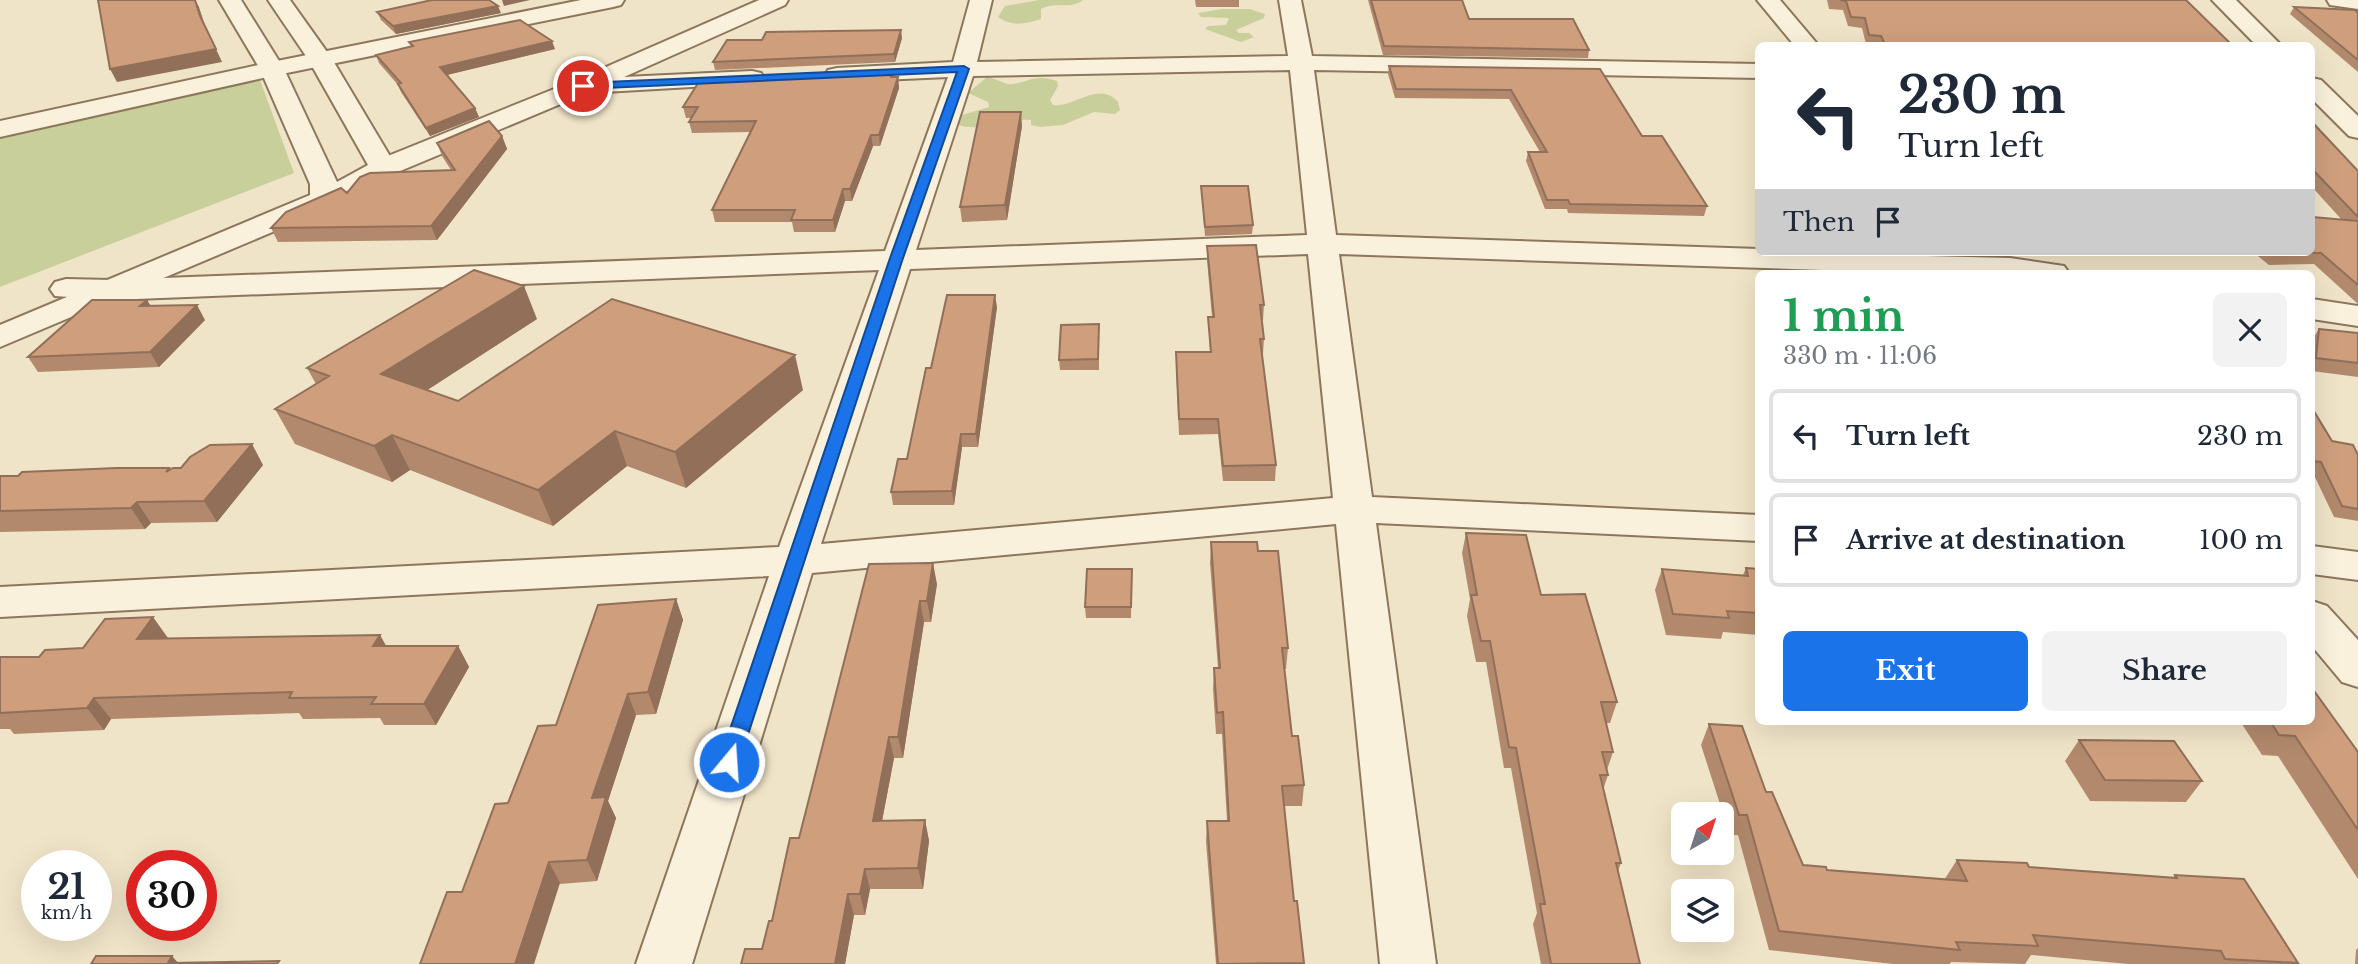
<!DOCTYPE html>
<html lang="en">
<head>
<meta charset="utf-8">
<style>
	body { margin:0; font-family:"Libre Baskerville",serif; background:#f2f2f3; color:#1f2937; height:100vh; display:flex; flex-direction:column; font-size:26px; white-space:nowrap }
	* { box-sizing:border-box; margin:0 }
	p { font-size:23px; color:#747a83 }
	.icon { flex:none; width:38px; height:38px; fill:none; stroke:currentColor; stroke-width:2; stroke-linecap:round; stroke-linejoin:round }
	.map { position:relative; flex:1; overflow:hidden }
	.drawer { position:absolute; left:1755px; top:270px; width:560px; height:455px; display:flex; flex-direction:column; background:#fff; border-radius:10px; box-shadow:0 7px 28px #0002 }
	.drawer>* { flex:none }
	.guide { position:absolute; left:1755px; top:42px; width:560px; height:214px; border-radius:10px; box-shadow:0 7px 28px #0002; background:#fff; color:#1f2937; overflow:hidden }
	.needle { width:46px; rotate:39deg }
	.controls { position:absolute; left:1671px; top:802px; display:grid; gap:14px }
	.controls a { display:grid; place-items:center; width:63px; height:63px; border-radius:10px; background:#fff; box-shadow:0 7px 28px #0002; font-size:35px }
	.speed { position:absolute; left:21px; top:850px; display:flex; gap:14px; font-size:35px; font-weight:700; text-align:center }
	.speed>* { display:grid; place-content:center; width:91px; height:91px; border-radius:50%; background:#fff; box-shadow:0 7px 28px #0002; line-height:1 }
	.speed small { font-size:18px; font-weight:400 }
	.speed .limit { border:10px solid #d22; background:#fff; color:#111 }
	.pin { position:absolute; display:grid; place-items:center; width:60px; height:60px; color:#fff; margin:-30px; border:4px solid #fff; border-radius:50%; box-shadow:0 2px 7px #0007 }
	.me { position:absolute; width:77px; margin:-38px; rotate:18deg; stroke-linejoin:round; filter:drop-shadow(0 0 5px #0008) }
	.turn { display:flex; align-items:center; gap:24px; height:147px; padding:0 28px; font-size:32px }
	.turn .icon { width:91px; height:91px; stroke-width:2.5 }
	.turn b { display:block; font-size:49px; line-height:60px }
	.then { display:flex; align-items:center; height:66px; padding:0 28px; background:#0003; gap:14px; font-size:26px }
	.round { display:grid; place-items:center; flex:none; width:74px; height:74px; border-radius:10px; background:#f2f2f3 }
	.overview { display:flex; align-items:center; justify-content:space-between; height:119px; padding:0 28px }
	h1 { font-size:42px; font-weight:700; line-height:52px; color:#1e9e55 }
	.action { display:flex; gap:14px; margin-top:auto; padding:14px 28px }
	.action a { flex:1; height:80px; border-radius:10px; background:#1a73e8; color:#fff; font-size:28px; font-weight:700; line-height:80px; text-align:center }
	.action a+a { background:#f2f2f3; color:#1f2937 }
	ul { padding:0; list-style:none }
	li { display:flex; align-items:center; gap:21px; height:94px; margin:0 14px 10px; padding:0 14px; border:4px solid #e0e1e3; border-radius:10px }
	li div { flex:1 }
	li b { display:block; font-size:26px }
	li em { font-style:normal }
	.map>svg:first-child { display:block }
	.green { fill:#c9cf9b }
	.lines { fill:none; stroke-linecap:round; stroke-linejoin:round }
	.minor-casing { stroke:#8d765c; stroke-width:4 }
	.tertiary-casing { stroke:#8d765c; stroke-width:4 }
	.minor { fill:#faf1dc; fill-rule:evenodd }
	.tertiary { fill:#faf1dc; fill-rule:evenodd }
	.wall { fill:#b2896c }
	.shaded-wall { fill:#916f58 }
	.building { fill:#cf9f7d; stroke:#916f58; stroke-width:2 }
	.route { fill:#1a73e8; stroke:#114b97; stroke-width:2 }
</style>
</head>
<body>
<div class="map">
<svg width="2358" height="964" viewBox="0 0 2358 964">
	<rect width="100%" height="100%" fill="#f0e4c8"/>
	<path class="green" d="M1039,0H1083C1071,10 1055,1 1041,9V19C1025,24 1012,27 998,17L1005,6Z
		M1222,9H1250L1265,14L1264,18L1236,30L1239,33H1249L1254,37L1241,42L1205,29L1208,26L1226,25L1229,18L1201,17L1198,13Z
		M987,77C994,78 1001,82 1008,84C1021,86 1034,72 1057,81L1058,86L1050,100L1053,105C1074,108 1099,80 1118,102L1120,110L1115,114L1094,112L1063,125L1040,127L1031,125V120C1006,117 979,134 956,124V120L962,115L989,107L988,102L968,93Z
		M260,80L294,173L0,287V133Z"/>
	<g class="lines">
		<g class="minor-casing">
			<path id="minor" d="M581,0H624L621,5L613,7L272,76L0,137V121L272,62Z
				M759,0H788L785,5L624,77L752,71L761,73L764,78L761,83L587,93L393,174L383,176L373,174L369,168L373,162L574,81Z
				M970,0H992L977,62L1288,56L1279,0H1301L1312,56L1759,64V78L1314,70L1336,235L1759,249V252L2010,258L2064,266L2069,273H1912L1339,254L1372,497L1759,515V541L1376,523L1436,964H1380L1336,524L812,573L692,964H636L769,576L0,617V587L779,547L879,270L111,300L55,296L50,289L55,282L66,279L111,280L885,251L948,77L837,82L828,80L825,75L828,70L837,68L953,62ZM1290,70L1307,235L916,250L973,76ZM1308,254L1333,498L821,544L910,269Z
				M1757,0H1780L1819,46H1795Z
				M2212,0H2236L2282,46H2257Z
				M2327,0H2358V9L2330,5Z
				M2312,78L2321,80L2358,116V138L2349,136L2312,99Z
				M2312,299L2358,306V326L2312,319Z
				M2312,546L2358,552V580L2312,574Z
				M2312,601L2327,606L2358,640V687L2342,682L2312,646Z"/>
		</g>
		<g class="tertiary-casing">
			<path id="tertiary" d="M219,0H241L284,69L337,182L368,165L308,59L268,0H290L332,59L397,168L393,174L334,206L0,347V325L310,195V184L260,69Z"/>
		</g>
		<use href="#minor" class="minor"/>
		<use href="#tertiary" class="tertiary"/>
	</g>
	<path class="wall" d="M1195,0H1239V7H1196Z
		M1368,0H1462L1469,19L1589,50L1588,58L1383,55Z
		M1827,0H2186L2233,46H1876L1866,44L1862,28L1848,26L1843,10L1829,9Z
		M2294,7L2358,13V72L2290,14Z
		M377,12L501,13L396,34L381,20Z
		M902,38L895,62L715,70L713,62L762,40Z
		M409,42L555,49L446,75L475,108L479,117L430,136L401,92L398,85L379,63L376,55L411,46Z
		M1389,66L1600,69L1642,136L1707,206L1704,216L1568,213L1567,209H1545L1526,161L1528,152H1540L1509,99L1395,98L1388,74Z
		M891,77H898L899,88L880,146H873L852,201H845L835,232H794L792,222H715L712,210L750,132L692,133L689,122L691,118H686L683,107Z
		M2312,122L2358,171V304L2314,264L2269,265L2253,252H2312L2342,220L2312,187Z
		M1022,126L1007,220L962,222L960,207Z
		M502,136L507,149L437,240L278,242L271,228L347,193L451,170L442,156L437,143Z
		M1201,186L1253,225L1252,234L1205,236Z
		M1207,246L1264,305L1263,320H1261L1264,339L1263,354H1262L1276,465L1275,481H1223L1218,434L1179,435L1176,367L1210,352L1208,317H1212L1207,260Z
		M2106,252H2131L2129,255Z
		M151,306L205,320L159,367L38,372L28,357Z
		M997,307L978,447H962L954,505H893L891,492L907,459L931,368Z
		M537,319L427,390L458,401L803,390L686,488L627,466L553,526L410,470L392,482L295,444L275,409L316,384L307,368Z
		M1099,324V370H1060L1059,360Z
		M2319,329L2358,333V377L2312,371V340Z
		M2312,408L2332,441L2358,455V521L2334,517L2313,473H2312Z
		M263,465L217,522L151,523L145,529L0,532V476L169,468L170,470Z
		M1466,533L1541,595L1617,702L1610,723H1606L1613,752L1607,770L1608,775L1603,790L1621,863L1618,871L1640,964H1541L1533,924L1537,913L1511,768H1504L1486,662H1476L1467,616L1470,599L1462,553Z
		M1211,542L1258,551L1288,648L1286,669H1284L1292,736L1304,785L1302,806H1284L1294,901H1297L1304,964H1216L1206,842L1207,821H1227L1222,734H1216L1213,689L1214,668H1218L1210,563Z
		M869,564L937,584L931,622H924L903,758H894L882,821L925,820L929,841L923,889H870L865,915H854L845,964H741L762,949L799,838Z
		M1746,568L1759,569V635L1723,632L1721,639L1666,635L1655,590L1662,569L1743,575Z
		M1132,569L1131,618H1086L1085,607Z
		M676,599L683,620L656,714L636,715L608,801L616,818L597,881L462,892L508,803L556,725Z
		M168,638L387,646H458L469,667L436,725H384L380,718L303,719L299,713L111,719L104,730L14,734L10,729H0V657H39L83,648Z
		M2240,721H2312L2358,752V879L2278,756L2262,755Z
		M1709,724L1766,792L1803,865L1827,870L1944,880L1957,860L2029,867L2173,878L2175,875L2298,963L2297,964H2128L2031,955L2025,964L1951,962L1950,964H1893L1769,950L1738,835H1730L1701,745Z
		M2079,740L2202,781L2186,802L2090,801L2065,761Z
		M2358,948V964H2355L2356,950Z"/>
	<path class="shaded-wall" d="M195,0L199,7L206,29L200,16Z
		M502,0H530L504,6Z
		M498,6L501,13L396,34L393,26Z
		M901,30L902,38L895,62L894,54Z
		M552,41L555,49L443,76L440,67Z
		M216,49L222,62L117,82L110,69Z
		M898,77L899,88L880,146L879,135Z
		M475,108L479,117L430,136L426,128Z
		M1021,112L1022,126L1007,220L1005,205Z
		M871,135L873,146L852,201L850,189Z
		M502,136L507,149L437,240L431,226Z
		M843,189L845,201L835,232L833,220Z
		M524,286L537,319L398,409L381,374Z
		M995,295L997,307L978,447L976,434Z
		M147,300L156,314L140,306Z
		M197,305L205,320L159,367L150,352Z
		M795,355L803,390L686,488L675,452Z
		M615,431L627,466L553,526L538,490Z
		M961,434L962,447L954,505L952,491Z
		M392,435L410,470L392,482L374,446Z
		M252,444L263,465L217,522L204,501Z
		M137,502L151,523L145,529L131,508Z
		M933,563L937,584L931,622L927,601Z
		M676,599L683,620L656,714L648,692Z
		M920,601L924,622L903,758L898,737Z
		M153,617L168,638L137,639Z
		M380,635L392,656L373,646Z
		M458,646L469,667L436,725L424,704Z
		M628,694L636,715L608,801L616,818L597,881L587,860L592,798Z
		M94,698L111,719L104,730L87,708Z
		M889,737L894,758L878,842L873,821Z
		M925,820L929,841L923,889L918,868Z
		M549,862L560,883L534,964H515Z
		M865,869L870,889L865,915L860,894Z
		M848,894L854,915L845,964H835Z
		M172,956L179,964L168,963Z"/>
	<path class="building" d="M98,0H195L200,16L216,49L110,69Z
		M432,0H489L498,6L393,26L377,12Z
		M1371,0H1462L1469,19H1573L1589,50L1384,46Z
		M1840,0H2186L2233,46H1886L1881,36L1869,35L1865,18L1851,17L1846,1Z
		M2294,7L2355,10L2358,13V60Z
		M520,20L552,41L440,67L475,108L426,128L398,84L401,83L376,55L413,46L409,42Z
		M901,30L894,54L713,62L727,40H762L766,32Z
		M1389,66L1600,69L1642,136H1662L1707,206L1570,204L1568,200H1547L1528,152H1547L1511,90L1396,89Z
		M888,72L891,77H898L879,135H871L850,189H843L833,220H791L795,210H712L756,121L689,122L698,107H683L700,80Z
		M980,112H1021L1005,205L960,207Z
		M489,121L502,136L431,226L271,228L286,212L341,188L347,193L360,177L370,173L455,170L437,143Z
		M2312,122L2358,171V217L2312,169Z
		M1201,186H1248L1253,225L1205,227Z
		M2312,217L2358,221V285L2321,253L2275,252H2312Z
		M1256,245L1264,305H1260L1264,339H1260L1276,465L1223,466L1218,419H1179L1176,352H1211L1208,317H1214L1207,246Z
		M474,270L524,286L381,374L458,401L612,299L795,355L675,452L615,431L538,490L392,435L374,446L275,409L329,376L307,368Z
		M947,295H995L976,434H961L952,491L891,492L898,459H907L926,368H931Z
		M92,300H147L140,306L197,305L150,352L28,357Z
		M1099,324L1098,359L1059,360L1061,325Z
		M2319,329L2358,333V363L2316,358Z
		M2312,408L2332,441L2353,445L2358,455V509L2342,506L2321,462L2312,461Z
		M252,444L204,501L137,502L131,508L0,511V476H18L22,472L117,468H169L166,472L173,468H181L190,457L210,445Z
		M1466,533L1526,535L1541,595L1585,594L1617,702H1601L1613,752H1602L1608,775H1600L1621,863H1616L1640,964H1551L1540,904H1545L1516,748L1509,747L1490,641H1481L1471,595H1477Z
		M1211,542H1257L1258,551H1278L1288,648H1282L1292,736H1298L1304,785L1282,786L1294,901H1297L1304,963L1218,964L1207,821H1229L1223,712L1217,713L1214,668H1220Z
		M933,563L927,601H920L898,737H889L873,821L925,820L918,868L865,869L860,894H848L835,964H741L745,949H762L769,921H772L790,838H799L869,564Z
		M1746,568L1759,569V613L1727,611L1729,618L1673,614L1662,569L1748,576Z
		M1087,569H1132L1131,607H1085Z
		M676,599L648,692L628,694L592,798L606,797L587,860L549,862L515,964H420L447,892H462L495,804L508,803L538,726L556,725L598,605Z
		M153,617L137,639L380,635L373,646H458L424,704H371L376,697L289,698L292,692L94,698L87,708L0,713V657H39L45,650L83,648L105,619Z
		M2312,688L2358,752V830L2295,736L2279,735L2270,721H2312Z
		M1709,724L1742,726L1766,792H1772L1803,865L1826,867L1827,870L1967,881L1957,860L2027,863L2029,867L2177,878L2175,875L2244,879L2298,963L2225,959L2221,951L2033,935L2038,946L1956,942L1960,950L1779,931L1747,815H1739Z
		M2079,740L2174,741L2202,781L2105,780Z
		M96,956H172L168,963L279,961L277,964H91Z"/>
	<path class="route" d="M964,66L969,69L902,261L739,762L736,768L729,770L722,768L719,762L889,261L957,72L583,89L578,86L583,83Z"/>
</svg>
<div class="controls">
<a><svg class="needle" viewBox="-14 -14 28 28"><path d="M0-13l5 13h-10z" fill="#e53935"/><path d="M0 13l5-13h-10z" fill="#747a83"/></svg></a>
<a><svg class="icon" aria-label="layers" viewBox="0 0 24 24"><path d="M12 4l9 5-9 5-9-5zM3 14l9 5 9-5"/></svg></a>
</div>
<div class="speed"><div>21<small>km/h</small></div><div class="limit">30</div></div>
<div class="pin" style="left:583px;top:86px;background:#d93025"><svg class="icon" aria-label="arrive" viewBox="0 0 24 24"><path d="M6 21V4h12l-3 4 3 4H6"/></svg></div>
<svg class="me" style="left:729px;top:762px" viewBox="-20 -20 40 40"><circle r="17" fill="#1a73e8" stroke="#fff" stroke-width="3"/><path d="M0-11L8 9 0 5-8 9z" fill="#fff"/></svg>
<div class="guide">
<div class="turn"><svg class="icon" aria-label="left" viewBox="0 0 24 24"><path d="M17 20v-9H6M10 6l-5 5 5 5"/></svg><div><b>230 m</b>Turn left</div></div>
<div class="then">Then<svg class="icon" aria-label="arrive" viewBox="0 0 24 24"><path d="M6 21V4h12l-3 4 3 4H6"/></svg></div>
</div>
<section class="drawer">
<div class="overview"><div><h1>1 min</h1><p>330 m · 11:06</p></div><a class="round"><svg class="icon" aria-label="close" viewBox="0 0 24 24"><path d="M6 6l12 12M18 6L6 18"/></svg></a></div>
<ul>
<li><svg class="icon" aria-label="left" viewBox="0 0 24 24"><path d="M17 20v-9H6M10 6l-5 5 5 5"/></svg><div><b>Turn left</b></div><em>230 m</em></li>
<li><svg class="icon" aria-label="arrive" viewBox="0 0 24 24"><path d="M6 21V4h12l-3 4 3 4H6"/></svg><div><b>Arrive at destination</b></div><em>100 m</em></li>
</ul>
<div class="action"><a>Exit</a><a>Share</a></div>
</section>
</div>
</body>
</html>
